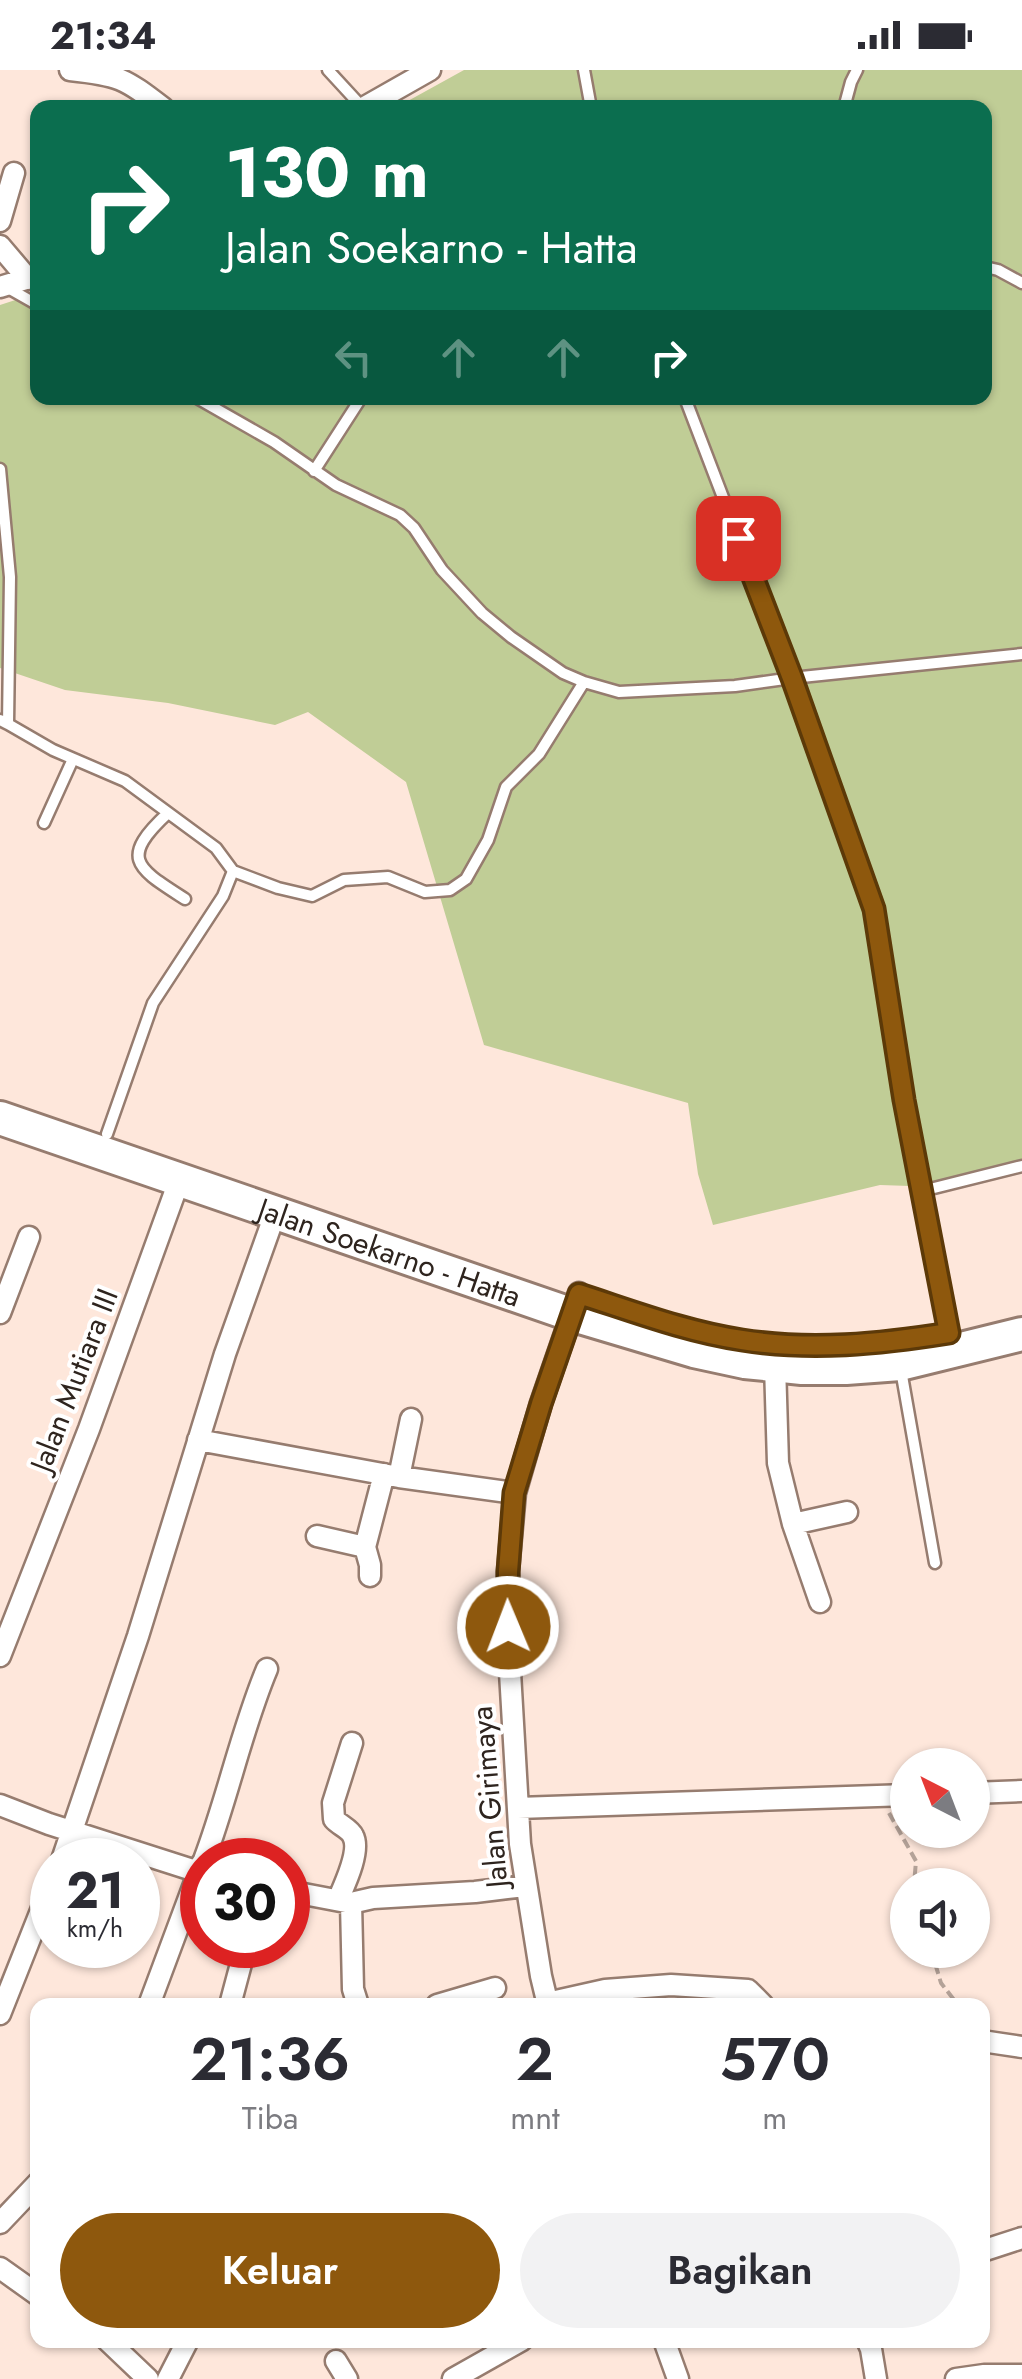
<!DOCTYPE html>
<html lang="id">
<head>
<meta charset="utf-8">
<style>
	body { margin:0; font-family:Jost,sans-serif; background:#f2f2f3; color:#2b2b33; height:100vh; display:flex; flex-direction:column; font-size:38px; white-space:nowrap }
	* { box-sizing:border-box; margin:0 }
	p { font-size:32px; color:#7c7c81 }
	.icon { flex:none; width:55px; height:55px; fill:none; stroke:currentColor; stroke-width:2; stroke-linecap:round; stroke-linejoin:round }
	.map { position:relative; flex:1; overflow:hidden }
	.drawer { position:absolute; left:30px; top:1928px; width:960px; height:350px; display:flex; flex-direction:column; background:#fff; border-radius:20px; box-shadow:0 2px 8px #0004 }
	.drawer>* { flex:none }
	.hud { position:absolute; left:30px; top:30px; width:962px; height:305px; border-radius:20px; box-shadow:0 2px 8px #0004; background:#0b6e4f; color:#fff; overflow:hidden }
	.needle { width:65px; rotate:318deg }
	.tools { position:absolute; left:890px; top:1678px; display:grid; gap:20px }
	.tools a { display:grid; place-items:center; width:100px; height:100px; border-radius:50%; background:#fff; box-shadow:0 2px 8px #0004; font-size:50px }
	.speed { position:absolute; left:30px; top:1768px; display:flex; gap:20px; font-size:50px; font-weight:700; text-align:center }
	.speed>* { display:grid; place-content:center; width:130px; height:130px; border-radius:50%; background:#fff; box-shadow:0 2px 8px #0004; line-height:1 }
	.speed small { font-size:25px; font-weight:400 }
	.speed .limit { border:15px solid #d22; background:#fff; color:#111 }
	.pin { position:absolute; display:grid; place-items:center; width:85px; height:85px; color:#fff; margin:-42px; border-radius:20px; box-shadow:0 5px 15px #0006 }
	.me { position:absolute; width:110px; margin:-55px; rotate:359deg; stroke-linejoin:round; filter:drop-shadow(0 0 8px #0008) }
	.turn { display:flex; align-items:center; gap:35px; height:210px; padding:0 30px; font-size:45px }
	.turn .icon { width:130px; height:130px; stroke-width:2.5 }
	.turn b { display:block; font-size:70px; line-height:85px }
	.lanes { display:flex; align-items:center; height:95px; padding:0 30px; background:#0003; justify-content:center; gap:50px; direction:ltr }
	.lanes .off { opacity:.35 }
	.eta { display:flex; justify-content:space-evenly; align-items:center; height:170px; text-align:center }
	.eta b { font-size:60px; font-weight:600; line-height:70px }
	.action { display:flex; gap:20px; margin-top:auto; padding:20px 30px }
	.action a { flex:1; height:115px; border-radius:60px; background:#8e580d; color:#fff; font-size:40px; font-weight:600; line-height:115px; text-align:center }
	.action a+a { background:#f2f2f3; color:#2b2b33 }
	.status { display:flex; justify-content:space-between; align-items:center; height:70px; padding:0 50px; background:#fff; direction:ltr }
	.status svg { height:28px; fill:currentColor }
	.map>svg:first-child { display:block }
	.green { fill:#c0cd96 }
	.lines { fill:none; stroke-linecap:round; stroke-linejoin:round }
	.service-casing { stroke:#967c6f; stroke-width:15 }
	.minor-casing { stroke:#967c6f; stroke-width:25 }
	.trunk-casing { stroke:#967c6f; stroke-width:38 }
	.path { stroke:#b4a298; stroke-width:4; stroke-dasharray:10 5; stroke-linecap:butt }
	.service { stroke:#fff; stroke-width:10 }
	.minor { stroke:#fff; stroke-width:20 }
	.trunk { stroke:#fff; stroke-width:32 }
	.route-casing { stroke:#5c3908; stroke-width:25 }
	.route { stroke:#8e580d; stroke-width:18 }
	.labels { text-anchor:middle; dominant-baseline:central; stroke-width:8; stroke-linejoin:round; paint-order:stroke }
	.street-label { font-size:30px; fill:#2e241e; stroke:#fff }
</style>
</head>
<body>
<div class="status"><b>21:34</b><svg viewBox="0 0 49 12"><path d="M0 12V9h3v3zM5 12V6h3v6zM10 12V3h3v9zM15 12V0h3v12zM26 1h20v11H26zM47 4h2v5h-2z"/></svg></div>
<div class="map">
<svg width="1022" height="2309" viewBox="0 0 1022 2309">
	<rect width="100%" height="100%" fill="#fee7db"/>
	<path class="green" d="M464,0H1022V1093L910,1116L880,1115L713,1155L698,1104L688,1033L484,975L406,712L308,642L275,655L168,633L65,620L0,598V235L37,223L38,328H985V38L397,37Z"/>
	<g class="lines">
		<g class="service-casing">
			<path id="service" d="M328,0L363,38
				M584,0L591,38
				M844,38L851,12L857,0
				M985,197L998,200L1022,213
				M8,218L38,235
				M197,328L274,372L336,415L400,445L414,458L442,500L482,543L511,567L563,603L584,612L619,622L735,616L792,608L1022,584
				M685,328L792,608L874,839L905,1030L949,1263
				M0,399L10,507L8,654L0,650
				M314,401L361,328
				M8,654L53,680L125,711L216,778L233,801L223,826L153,933L107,1064
				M168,743C118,789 137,798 185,829
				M44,753L73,689
				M233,801L278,818L312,826L344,810L388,807L425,822L450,820L466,809L488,770L506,717L539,684L584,612
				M922,1121L1022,1096
				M901,1300L935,1493"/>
		</g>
		<g class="minor-casing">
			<path id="minor" d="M70,0C119,5 124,8 163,38
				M363,38L430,0
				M0,151L14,103
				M0,176L28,209
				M0,217L36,206
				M0,1243L29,1167
				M775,1295L778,1393L793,1454L820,1532
				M198,1370L399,1407L515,1423
				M399,1407L411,1349
				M793,1454L847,1442
				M317,1466L365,1477
				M370,1506V1495L365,1477L384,1404
				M0,1586L89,1359L179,1111
				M972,1723L1022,1721
				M0,1735L49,1754L202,1803
				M518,1738L908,1725
				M62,1790L138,1566L225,1284L275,1144
				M204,1790C228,1727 241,1661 267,1599
				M288,1821L351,1833L373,1828L475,1822L525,1816
				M338,1830C344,1816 361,1781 353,1766C350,1759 339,1755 334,1749L333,1733L352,1673
				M351,1833L353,1919L358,1935
				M547,1933L605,1920L671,1915L748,1920L763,1935
				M149,1935L202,1793
				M230,1935L246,1875
				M437,1935L495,1918
				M548,1935L541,1906L520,1774L509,1585L508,1501L515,1423L541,1333L579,1223
				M0,1944L52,1813
				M982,1971L1022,1977
				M0,2153L38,2113
				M982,2181L1022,2168
				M0,2198L38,2225
				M107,2270L148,2309
				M664,2270L678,2309
				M867,2270L871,2279L876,2309
				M336,2291L347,2309
				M168,2309L188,2270
				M453,2309L522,2270
				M956,2309L984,2305H1022"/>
		</g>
		<g class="trunk-casing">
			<g id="trunk">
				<path id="s1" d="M0,1048L570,1244L694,1281L745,1292L802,1298H846L900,1294L1022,1264"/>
			</g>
		</g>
		<path class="path" d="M889,1743L916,1791L914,1815
			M931,1880L941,1913L958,1935"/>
		<use href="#service" class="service"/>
		<use href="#minor" class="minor"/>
		<use href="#trunk" class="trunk"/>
	</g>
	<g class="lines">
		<g class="route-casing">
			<path id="route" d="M508,1557V1502L514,1423L541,1334L579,1224C632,1241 687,1262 742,1270C811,1281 880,1274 949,1263L904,1030L874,839L792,608L738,468"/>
		</g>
		<use href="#route" class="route"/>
	</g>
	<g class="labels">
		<g class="street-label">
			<text stroke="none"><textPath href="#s1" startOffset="412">Jalan Soekarno - Hatta</textPath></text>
			<text transform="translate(74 1310) rotate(-69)">Jalan Mutiara III</text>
			<text transform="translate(489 1727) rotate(-95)">Jalan Girimaya</text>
		</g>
	</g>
</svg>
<div class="tools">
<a><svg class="needle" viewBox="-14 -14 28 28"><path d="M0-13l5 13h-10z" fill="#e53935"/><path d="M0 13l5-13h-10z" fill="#7c7c81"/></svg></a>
<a><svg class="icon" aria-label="sound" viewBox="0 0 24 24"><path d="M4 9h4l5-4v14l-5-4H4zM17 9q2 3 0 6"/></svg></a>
</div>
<div class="speed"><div>21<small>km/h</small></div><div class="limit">30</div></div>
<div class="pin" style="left:738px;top:468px;background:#d93025"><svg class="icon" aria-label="arrive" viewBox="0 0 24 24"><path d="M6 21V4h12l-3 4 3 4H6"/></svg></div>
<svg class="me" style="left:508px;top:1557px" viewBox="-20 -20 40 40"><circle r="17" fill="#8e580d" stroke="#fff" stroke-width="3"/><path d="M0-11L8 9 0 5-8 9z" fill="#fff"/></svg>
<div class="hud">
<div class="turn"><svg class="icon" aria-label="right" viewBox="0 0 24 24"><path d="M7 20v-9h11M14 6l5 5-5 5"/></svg><div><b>130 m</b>Jalan Soekarno - Hatta</div></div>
<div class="lanes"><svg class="icon off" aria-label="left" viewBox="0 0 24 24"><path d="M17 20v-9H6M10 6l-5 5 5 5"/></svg><svg class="icon off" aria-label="ahead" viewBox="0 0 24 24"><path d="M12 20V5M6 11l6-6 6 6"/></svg><svg class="icon off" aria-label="ahead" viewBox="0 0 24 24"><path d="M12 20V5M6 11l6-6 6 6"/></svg><svg class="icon" aria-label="right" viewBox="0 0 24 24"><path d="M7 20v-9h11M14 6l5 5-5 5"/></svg></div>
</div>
<section class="drawer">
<div class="eta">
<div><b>21:36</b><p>Tiba</p></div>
<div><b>2</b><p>mnt</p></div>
<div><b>570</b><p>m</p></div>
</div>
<div class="action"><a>Keluar</a><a>Bagikan</a></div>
</section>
</div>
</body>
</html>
